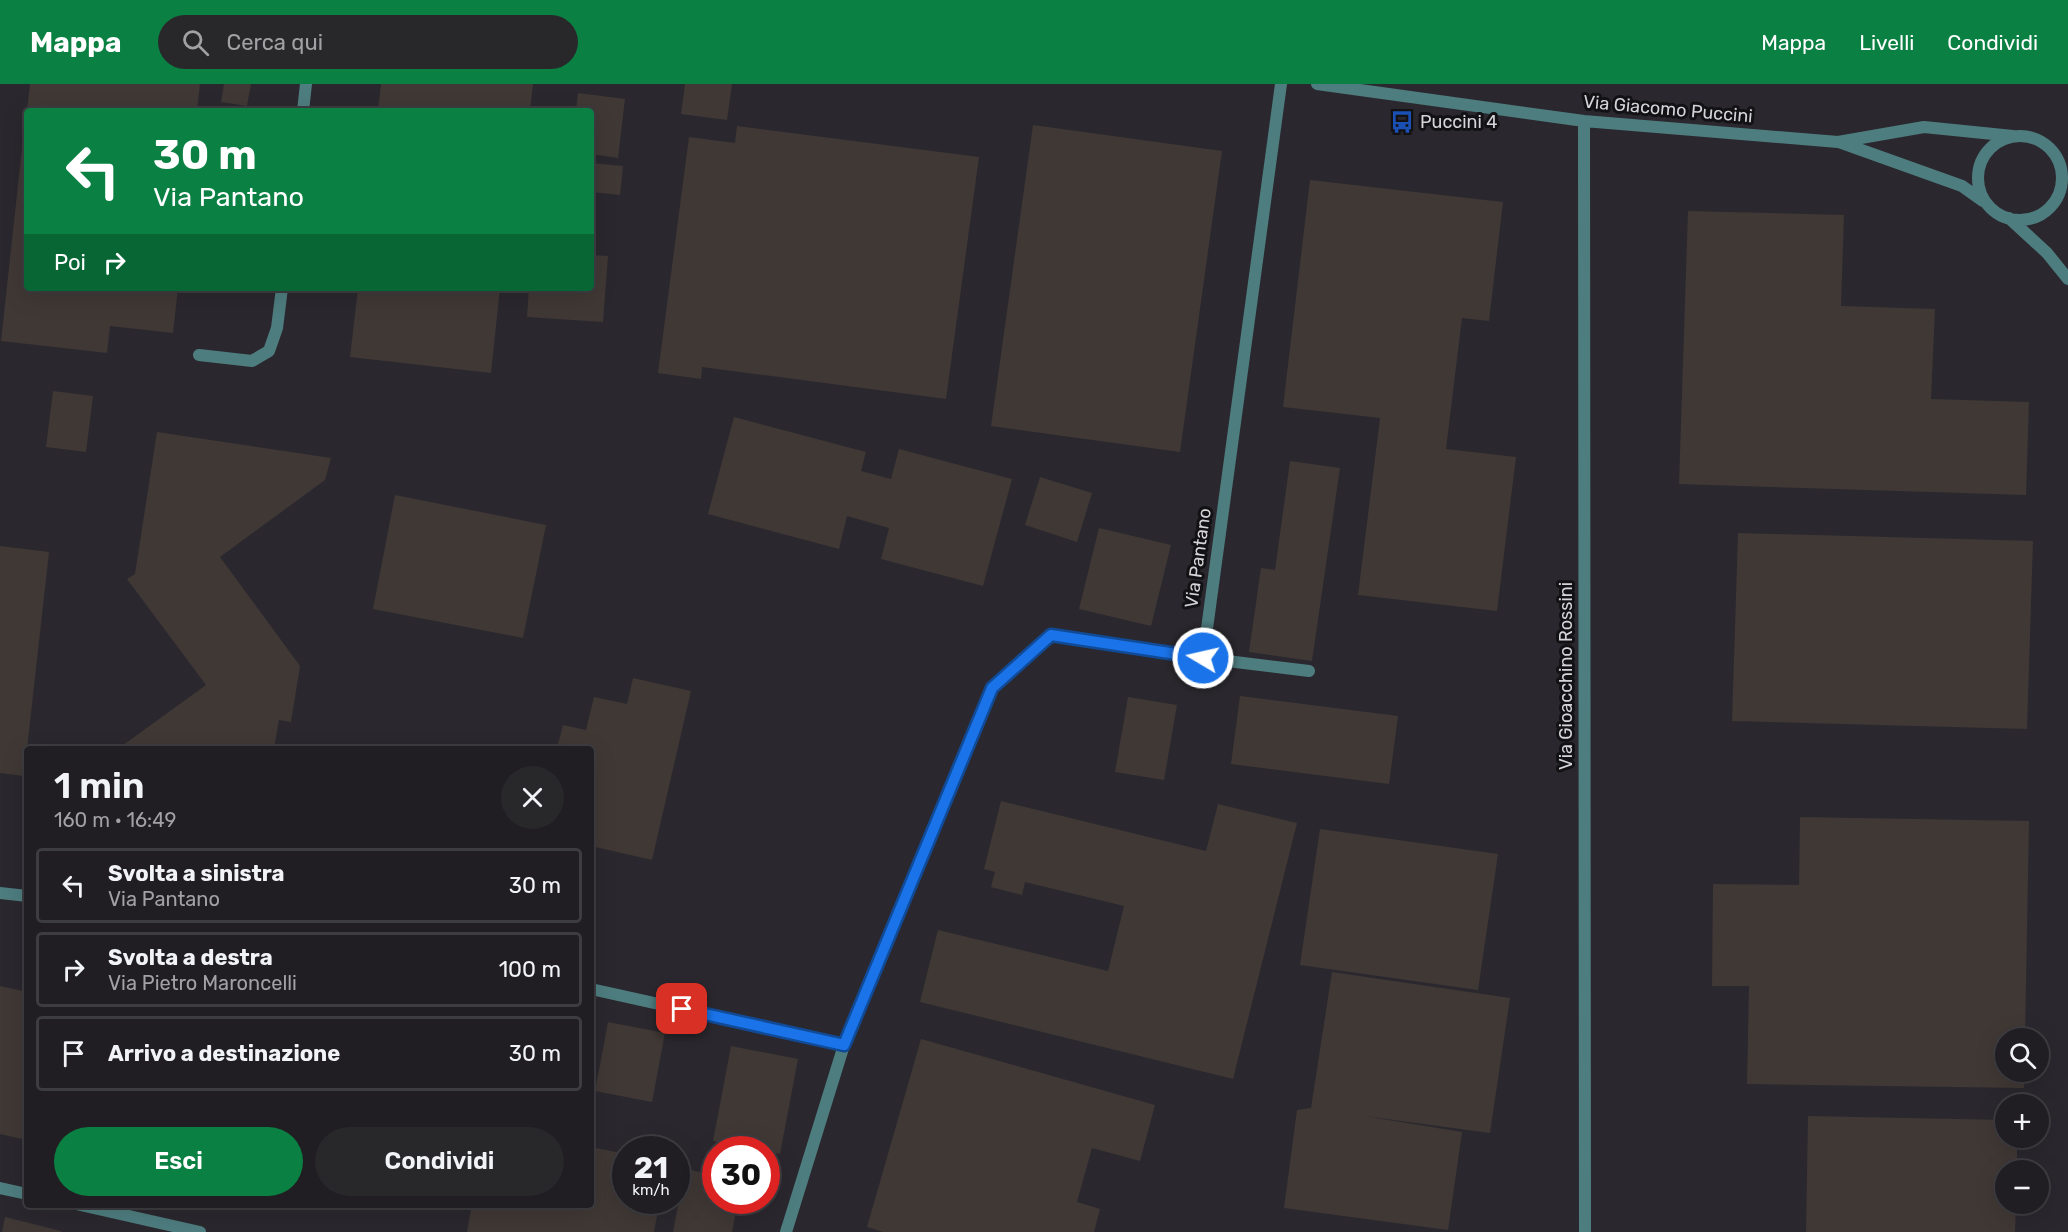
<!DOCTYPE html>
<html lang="it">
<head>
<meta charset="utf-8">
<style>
	body { margin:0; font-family:Rubik,sans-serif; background:#28272a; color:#f1f3f6; height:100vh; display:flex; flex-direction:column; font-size:22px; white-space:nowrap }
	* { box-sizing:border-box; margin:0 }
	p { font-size:20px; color:#a2a2a5 }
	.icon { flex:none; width:33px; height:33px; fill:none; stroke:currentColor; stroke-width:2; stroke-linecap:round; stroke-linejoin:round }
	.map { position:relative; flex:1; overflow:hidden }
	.details { position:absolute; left:24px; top:662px; width:570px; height:462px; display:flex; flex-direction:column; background:#201e22; border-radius:6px; box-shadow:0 6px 24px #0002,0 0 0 2px #3d3c40 }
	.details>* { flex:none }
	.banner { position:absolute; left:24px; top:24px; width:570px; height:183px; border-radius:6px; box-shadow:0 6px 24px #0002,0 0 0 2px #3d3c40; background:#0b8043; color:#fff; overflow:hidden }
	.tools { position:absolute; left:1995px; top:944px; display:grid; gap:12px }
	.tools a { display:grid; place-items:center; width:54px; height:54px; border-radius:50%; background:#201e22; box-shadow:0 6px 24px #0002,0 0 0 2px #3d3c40; font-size:30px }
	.speed { position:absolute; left:612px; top:1052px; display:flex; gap:12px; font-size:30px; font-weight:700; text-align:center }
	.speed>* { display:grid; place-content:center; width:78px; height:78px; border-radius:50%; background:#201e22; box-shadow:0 6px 24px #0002,0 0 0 2px #3d3c40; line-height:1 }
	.speed small { font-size:15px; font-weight:400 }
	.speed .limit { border:9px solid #d22; background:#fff; color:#111 }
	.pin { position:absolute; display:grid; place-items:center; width:51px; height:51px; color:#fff; margin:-26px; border-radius:12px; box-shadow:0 3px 9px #0006 }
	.me { position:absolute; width:66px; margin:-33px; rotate:279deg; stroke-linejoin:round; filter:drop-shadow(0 0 4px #0008) }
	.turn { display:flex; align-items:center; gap:21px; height:126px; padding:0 30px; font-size:27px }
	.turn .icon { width:78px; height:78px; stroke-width:2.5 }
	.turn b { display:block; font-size:42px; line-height:51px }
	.then { display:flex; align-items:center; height:57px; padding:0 30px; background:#0003; gap:12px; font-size:22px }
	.round { display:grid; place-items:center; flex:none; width:63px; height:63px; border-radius:32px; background:#28272a }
	.headline { display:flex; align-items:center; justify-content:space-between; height:102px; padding:0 30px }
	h1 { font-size:36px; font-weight:600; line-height:45px }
	.action { display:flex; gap:12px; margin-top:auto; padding:12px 30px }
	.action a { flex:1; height:69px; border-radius:36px; background:#0b8043; color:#fff; font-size:24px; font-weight:600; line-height:69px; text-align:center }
	.action a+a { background:#28272a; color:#f1f3f6 }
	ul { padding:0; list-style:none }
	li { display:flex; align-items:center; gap:18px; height:75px; margin:0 12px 9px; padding:0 18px; border:3px solid #3d3c40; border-radius:6px }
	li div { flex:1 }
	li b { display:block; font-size:22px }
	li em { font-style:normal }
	header { display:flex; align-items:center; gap:36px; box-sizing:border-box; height:84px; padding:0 30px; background:#0b8043; color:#fff }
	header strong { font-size:28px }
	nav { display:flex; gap:33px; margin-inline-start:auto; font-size:21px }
	.search { width:420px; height:54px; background:#28272a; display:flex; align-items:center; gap:15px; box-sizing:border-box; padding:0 21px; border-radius:33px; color:#a2a2a5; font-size:22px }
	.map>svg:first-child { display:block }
	.building { fill:#3f3835 }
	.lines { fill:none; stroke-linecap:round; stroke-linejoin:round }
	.street { stroke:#4e7d7f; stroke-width:12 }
	.route-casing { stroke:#114b97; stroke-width:15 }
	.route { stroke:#1a73e8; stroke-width:10 }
	.labels { text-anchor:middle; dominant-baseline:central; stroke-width:6; stroke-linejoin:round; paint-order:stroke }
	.street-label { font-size:18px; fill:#d5d4d8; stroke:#121114 }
	.poi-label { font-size:18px; fill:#d5d4d8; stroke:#121114; text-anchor:start }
</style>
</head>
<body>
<header>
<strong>Mappa</strong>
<div class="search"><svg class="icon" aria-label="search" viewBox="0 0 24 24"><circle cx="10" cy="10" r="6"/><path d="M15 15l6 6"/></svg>Cerca qui</div>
<nav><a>Mappa</a><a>Livelli</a><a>Condividi</a></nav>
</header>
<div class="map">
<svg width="2068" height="1148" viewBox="0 0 2068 1148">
	<rect width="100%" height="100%" fill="#2a282e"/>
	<path class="building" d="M30,0H200L197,27H27Z
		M224,0H251L247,22L221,18Z
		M381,0H533L530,27H378Z
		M685,0H732L727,36L681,30Z
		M578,9L625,15L618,74L591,70V27H576Z
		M25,37L27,204H178L173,249L110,242L107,269L1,257Z
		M1033,41L1222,67L1180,368L991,342Z
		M737,42L979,73L946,315L702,283L701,295L658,289L689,53L735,59Z
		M591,79L623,82L620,111L591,108Z
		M1310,96L1503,118L1489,237L1462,234L1446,365L1516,373L1497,527L1358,511L1380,334L1283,323Z
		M1688,127L1844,131L1841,222L1935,225L1931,315L2029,318L2026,411L1679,400Z
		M591,171L608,172L603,238L527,233L529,204H591Z
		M358,204H500L491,289L350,273Z
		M53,307L93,312L86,368L46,363Z
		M734,333L866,368L861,387L891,395L899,365L1012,395L983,502L881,475L889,444L847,432L839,465L708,430Z
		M157,348L331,374L325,396L220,473L300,582L291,638L279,636L274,664H119L206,601L127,495L135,490Z
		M1290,377L1340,384L1312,577L1249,568L1261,484L1275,486Z
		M1040,393L1092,409L1077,458L1025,441Z
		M395,411L546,441L523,554L373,525Z
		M1099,444L1171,461L1151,542L1079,525Z
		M1738,449L2033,457L2027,645L1732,637Z
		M0,462L49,468L24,692L0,689Z
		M633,594L691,607L652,776L591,762V664H557L563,641L586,646L594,613L627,620Z
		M1240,612L1398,632L1389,700L1231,680Z
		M1128,613L1177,621L1164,696L1115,688Z
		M1001,717L1206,767L1218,720L1297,739L1233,995L920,918L938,846L1108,887L1124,822L1025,798L1022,811L991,803L995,788L984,785Z
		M1800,733L2029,737L2025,954H2006V987H2025L2024,1004L1747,1000L1749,902H1712L1713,800L1799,801Z
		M1320,745L1498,770L1478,906L1300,881Z
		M1332,888L1510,914L1490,1049L1364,1032L1462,1048L1448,1146L1284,1124L1297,1026L1311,1024Z
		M0,902L27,908V1056L0,1050Z
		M608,938L665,949L652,1018L595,1007Z
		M921,955L1155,1021L1140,1077L1092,1064L1077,1118L1100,1125L1094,1148H883L867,1143Z
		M731,962L798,975L780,1070L713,1057Z
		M1808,1032L2006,1036V1053H2017V1086H2006V1119H2016L2015,1148H1806Z
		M591,1063L626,1070V1116H660L654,1148H467L472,1120H591Z
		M685,1085L716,1091V1116H738L732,1148H673Z
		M5,1133L61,1147V1148H2Z"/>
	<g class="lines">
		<path class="street" d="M1317,0L1584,37L1838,58L1924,43L2013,52
			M303,27L306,0
			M1584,37L1585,1148
			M1978 94a42 42 0 1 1 84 0a42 42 0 1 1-84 0Z
			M1839,58L1962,102L1983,117
			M2009,134L2047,169L2068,195
			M199,271L252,277L269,267L277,244L282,204
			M1203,574L1309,587
			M0,809L27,812
			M591,905L844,961
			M0,1104L27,1110
			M76,1120L200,1148
			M786,1148L844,961L992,604L1051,551L1203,574L1281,0"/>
	</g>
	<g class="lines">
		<g class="route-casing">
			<path id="route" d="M682,925L844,961L992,604L1051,551L1203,574"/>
		</g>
		<use href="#route" class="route"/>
	</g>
	<defs>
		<g id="bus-bare" transform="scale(1.8)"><path d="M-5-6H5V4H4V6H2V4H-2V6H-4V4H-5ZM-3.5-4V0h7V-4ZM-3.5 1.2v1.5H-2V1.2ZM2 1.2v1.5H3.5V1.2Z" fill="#1a4fb4" stroke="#121114" stroke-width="2.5" paint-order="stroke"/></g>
	</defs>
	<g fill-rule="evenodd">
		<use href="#bus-bare" x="1402" y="38"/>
	</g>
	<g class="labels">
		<g class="street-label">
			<text transform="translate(1668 25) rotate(5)">Via Giacomo Puccini</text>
			<text transform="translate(1198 474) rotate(-82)">Via Pantano</text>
			<text transform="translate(1566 592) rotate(-90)">Via Gioacchino Rossini</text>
		</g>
		<g class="poi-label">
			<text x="1420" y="38">Puccini 4</text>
		</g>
	</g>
</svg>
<div class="tools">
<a><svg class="icon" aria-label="search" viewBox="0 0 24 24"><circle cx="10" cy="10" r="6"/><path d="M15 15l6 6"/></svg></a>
<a>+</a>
<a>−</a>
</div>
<div class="speed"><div>21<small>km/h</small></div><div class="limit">30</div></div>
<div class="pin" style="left:682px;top:925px;background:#d93025"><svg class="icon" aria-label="arrive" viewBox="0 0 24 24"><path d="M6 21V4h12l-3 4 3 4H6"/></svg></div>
<svg class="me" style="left:1203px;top:574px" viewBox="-20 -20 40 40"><circle r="17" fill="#1a73e8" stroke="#fff" stroke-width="3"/><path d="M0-11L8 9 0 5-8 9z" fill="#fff"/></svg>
<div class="banner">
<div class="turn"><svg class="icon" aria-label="left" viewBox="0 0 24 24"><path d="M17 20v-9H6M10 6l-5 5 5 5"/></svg><div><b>30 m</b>Via Pantano</div></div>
<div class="then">Poi<svg class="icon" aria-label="right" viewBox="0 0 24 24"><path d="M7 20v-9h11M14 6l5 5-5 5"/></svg></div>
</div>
<section class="details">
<div class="headline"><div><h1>1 min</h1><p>160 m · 16:49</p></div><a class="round"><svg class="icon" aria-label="close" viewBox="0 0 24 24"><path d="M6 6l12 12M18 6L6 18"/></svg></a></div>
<ul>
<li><svg class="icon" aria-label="left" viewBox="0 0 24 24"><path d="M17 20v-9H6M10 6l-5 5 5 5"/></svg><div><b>Svolta a sinistra</b><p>Via Pantano</p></div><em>30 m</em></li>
<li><svg class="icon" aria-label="right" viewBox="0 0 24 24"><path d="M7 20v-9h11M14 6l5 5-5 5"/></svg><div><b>Svolta a destra</b><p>Via Pietro Maroncelli</p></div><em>100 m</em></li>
<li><svg class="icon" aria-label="arrive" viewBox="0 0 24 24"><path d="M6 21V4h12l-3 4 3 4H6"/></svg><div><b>Arrivo a destinazione</b></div><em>30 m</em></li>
</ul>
<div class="action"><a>Esci</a><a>Condividi</a></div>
</section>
</div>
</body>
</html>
